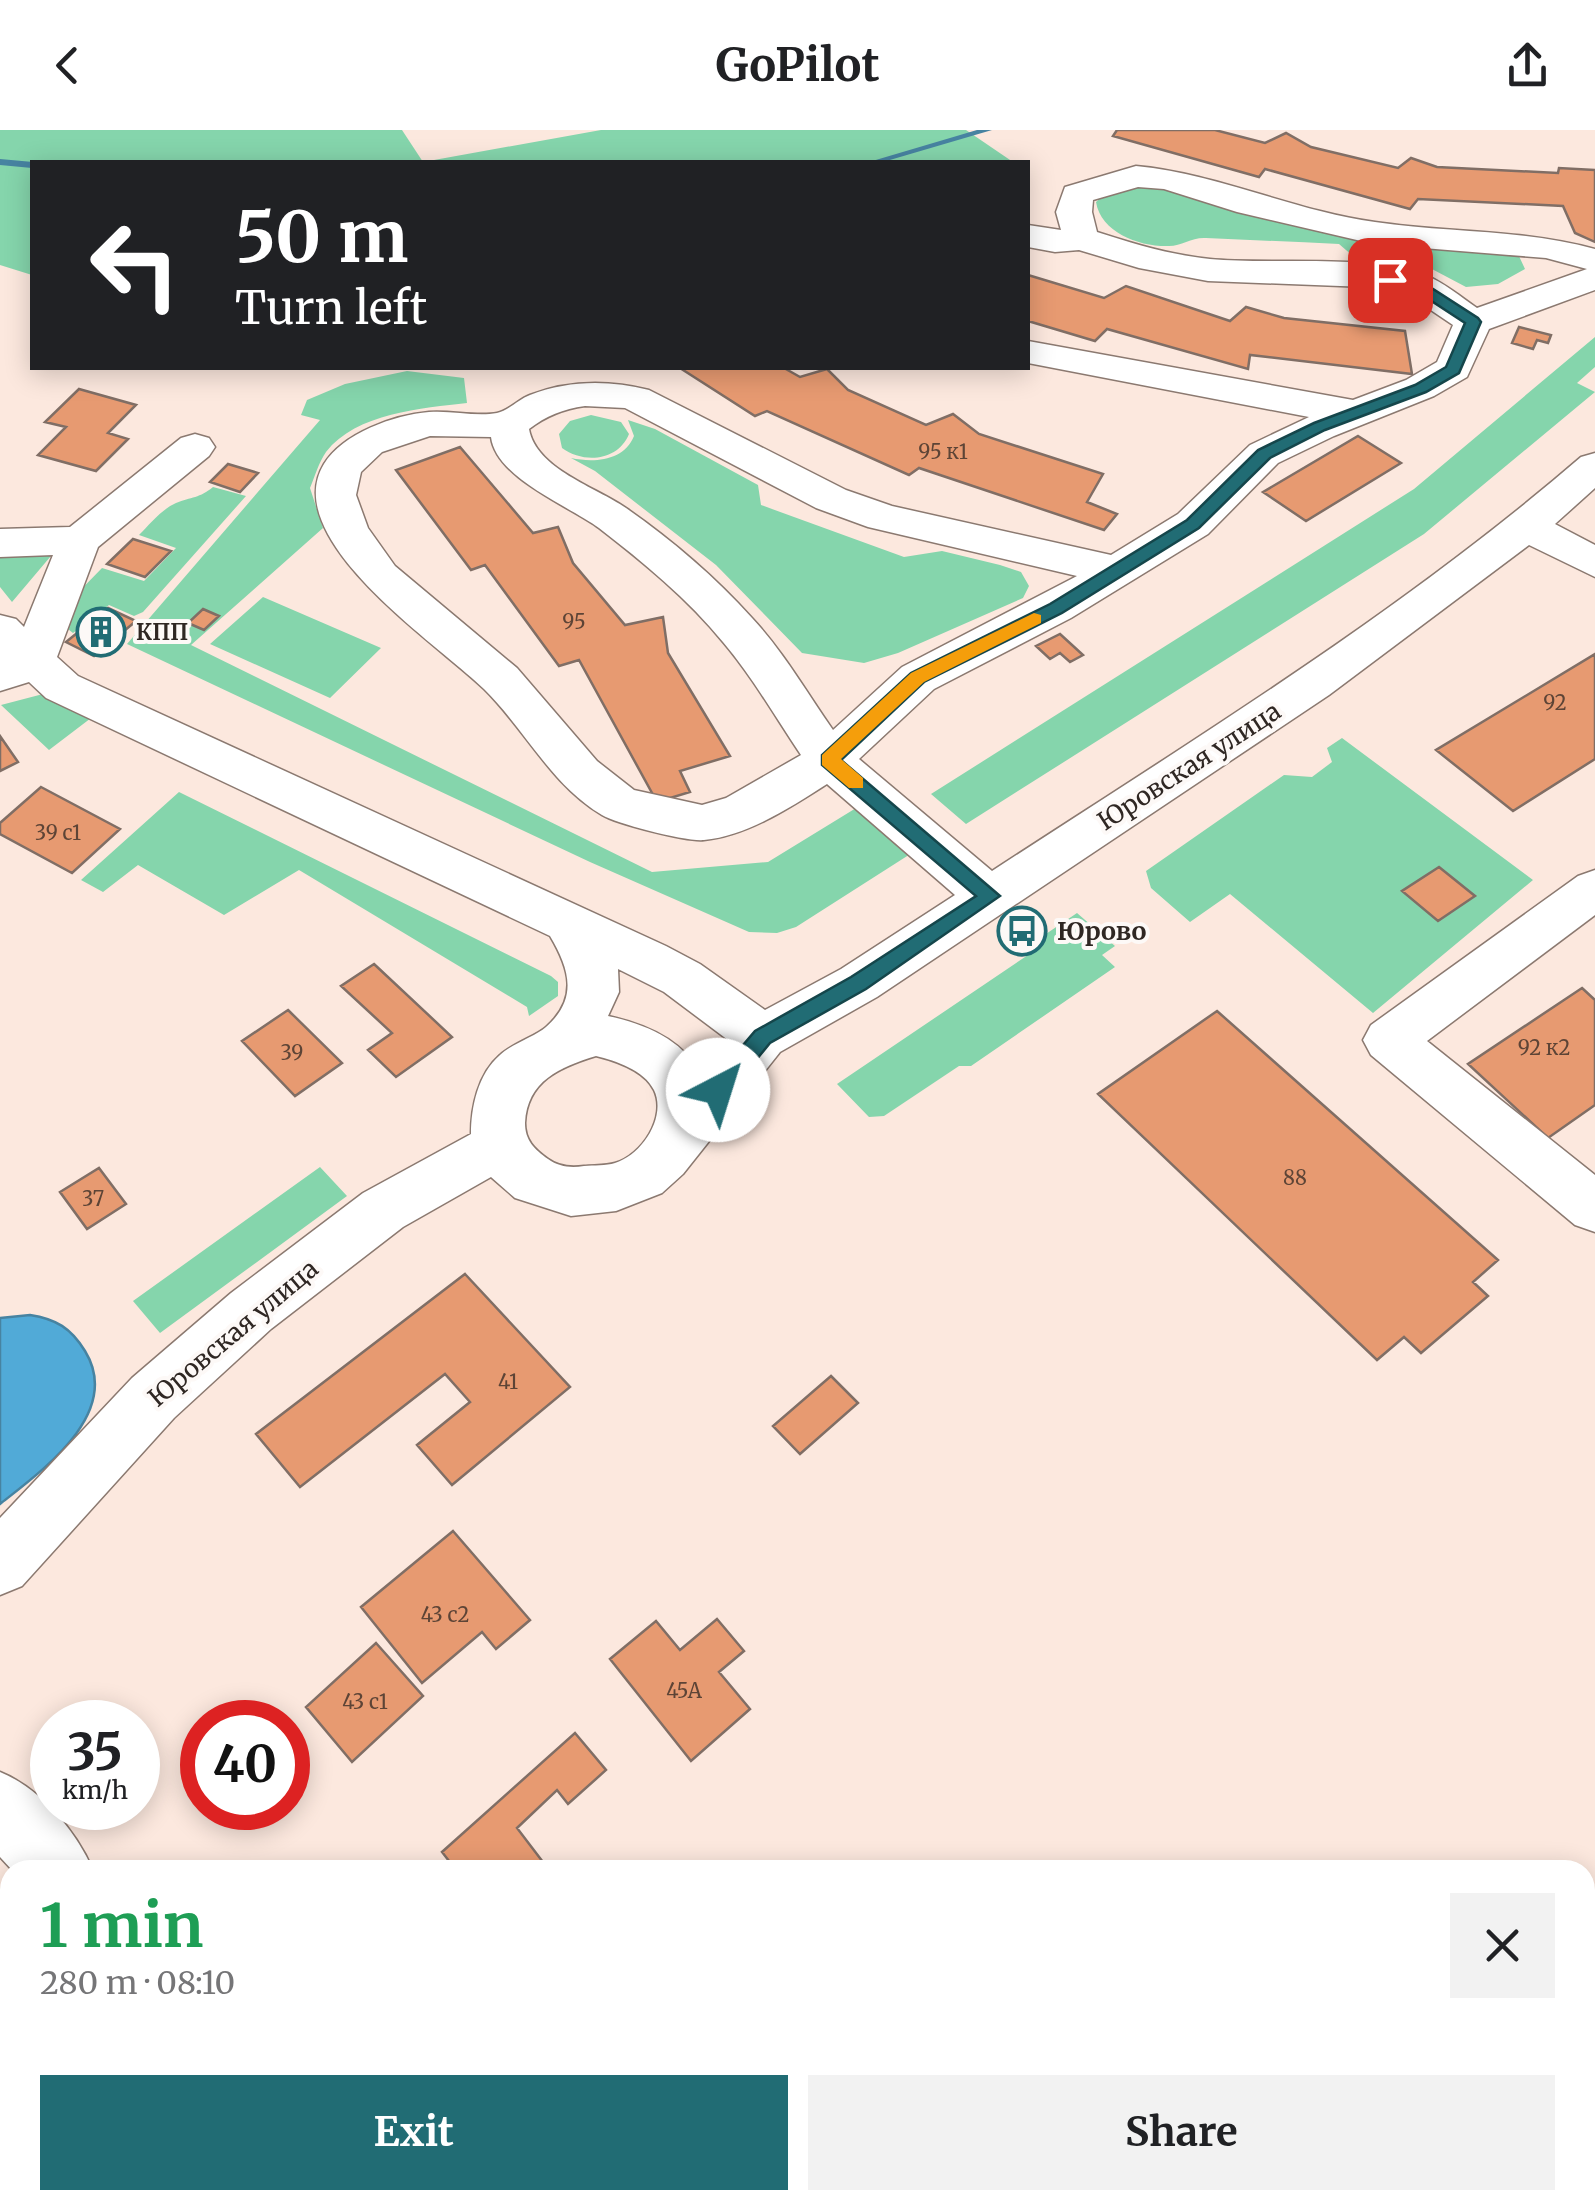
<!DOCTYPE html>
<html lang="en">
<head>
<meta charset="utf-8">
<style>
	body { margin:0; font-family:Merriweather,serif; background:#f2f2f2; color:#202124; height:100vh; display:flex; flex-direction:column; font-size:38px; white-space:nowrap }
	* { box-sizing:border-box; margin:0 }
	p { font-size:32px; color:#757577 }
	.icon { flex:none; width:55px; height:55px; fill:none; stroke:currentColor; stroke-width:2; stroke-linecap:round; stroke-linejoin:round }
	.map { position:relative; flex:1; overflow:hidden }
	.side { position:absolute; left:0px; top:1730px; width:1595px; height:350px; display:flex; flex-direction:column; background:#fff; border-radius:30px 30px 0 0; box-shadow:0 5px 25px #0003 }
	.side>* { flex:none }
	.banner { position:absolute; left:30px; top:30px; width:1000px; height:210px; border-radius:0px; box-shadow:0 5px 25px #0003; background:#202124; color:#fff; overflow:hidden }
	.speed { position:absolute; left:30px; top:1570px; display:flex; gap:20px; font-size:50px; font-weight:700; text-align:center }
	.speed>* { display:grid; place-content:center; width:130px; height:130px; border-radius:50%; background:#fff; box-shadow:0 5px 25px #0003; line-height:1 }
	.speed small { font-size:25px; font-weight:400 }
	.speed .limit { border:15px solid #d22; background:#fff; color:#111 }
	.pin { position:absolute; display:grid; place-items:center; width:85px; height:85px; color:#fff; margin:-42px; border-radius:20px; box-shadow:0 5px 15px #0006 }
	.me { position:absolute; width:110px; margin:-55px; rotate:40deg; stroke-linejoin:round; filter:drop-shadow(0 0 8px #0008) }
	.turn { display:flex; align-items:center; gap:35px; height:210px; padding:0 40px; font-size:45px }
	.turn .icon { width:130px; height:130px; stroke-width:2.5 }
	.turn b { display:block; font-size:70px; line-height:85px }
	.round { display:grid; place-items:center; flex:none; width:105px; height:105px; border-radius:0px; background:#f2f2f2 }
	.overview { display:flex; align-items:center; justify-content:space-between; height:170px; padding:0 40px }
	h1 { font-size:60px; font-weight:700; line-height:75px; color:#1e9e55 }
	.cta { display:flex; gap:20px; margin-top:auto; padding:20px 40px }
	.cta a { flex:1; height:115px; border-radius:0px; background:#216c74; color:#fff; font-size:40px; font-weight:700; line-height:115px; text-align:center }
	.cta a+a { background:#f2f2f2; color:#202124 }
	header { display:flex; justify-content:space-between; align-items:center; height:130px; padding:0 40px; background:#fff; font-size:45px; font-weight:700 }
	.map>svg:first-child { display:block }
	.green { fill:#85d5ac }
	.water { fill:#51aad7; stroke:#4783a1; stroke-width:2.5 }
	.lines { fill:none; stroke-linecap:round; stroke-linejoin:round }
	.stream { fill:#4783a1; fill-rule:evenodd }
	.building { fill:#e79a71; stroke:#806e65; stroke-width:2.5 }
	.minor-casing { stroke:#8b7970; stroke-width:3 }
	.minor { fill:#fff; fill-rule:evenodd }
	.route { fill:#216c74; stroke:#15464b; stroke-width:2.5 }
	.slow { fill:#f59e0b }
	.labels { text-anchor:middle; dominant-baseline:central; stroke-width:8; stroke-linejoin:round; paint-order:stroke }
	.number-label { font-size:20px; fill:#5d4436 }
	.far-poi-label { font-size:22px; font-weight:bold; fill:#2f2723; stroke:#fdf9f7; text-anchor:start }
	.street-label { font-size:25px; fill:#2f2723; stroke:#fdf9f7 }
	.poi-label { font-size:25px; font-weight:bold; fill:#2f2723; stroke:#fdf9f7; text-anchor:start }
</style>
</head>
<body>
<header><svg class="icon" aria-label="back" viewBox="0 0 24 24"><path d="M15 5l-7 7 7 7"/></svg>GoPilot<svg class="icon" aria-label="share" viewBox="0 0 24 24"><path d="M12 15V3M7 8l5-5 5 5M5 13v7h14v-7"/></svg></header>
<div class="map">
<svg width="1595" height="2080" viewBox="0 0 1595 2080">
	<rect width="100%" height="100%" fill="#fce8de"/>
	<path class="green" d="M0,0H402L423,32L601,0H966L1013,32H32V145L0,135Z
		M1151,52L1518,124L1525,139L1498,154L1466,157L1430,138L1353,126L1339,114C1295,112 1251,110 1206,108C1192,107 1182,116 1169,116C1140,117 1101,103 1096,72L1106,63Z
		M1595,207V237L1577,253L1595,262L1424,404L966,694L931,664L1414,359Z
		M407,241L464,248L467,273C423,278 356,283 326,322C319,332 315,346 310,358L323,398L191,515L652,742L768,732L861,675L915,721L796,797L777,803L749,802L590,732L127,514L320,290L301,285L307,270L345,254Z
		M591,285L621,292L629,304C618,331 584,334 562,318L559,304L570,291Z
		M628,290L655,299L758,355L761,375L904,427L942,421L1000,435L1021,442L1029,456L1023,468L898,523L864,533L802,523L716,435L595,341L571,328C594,333 624,331 634,306Z
		M213,357L246,366L143,482L134,486L109,475L73,503L64,496V477L102,438L144,451L176,418L139,405C150,394 162,379 176,373C191,367 200,368 213,357Z
		M56,420L12,472L0,457V424Z
		M263,467L381,518L330,568L210,514Z
		M43,564L95,585L49,620L1,575Z
		M1342,608L1533,750L1373,883L1230,764L1190,792L1151,758L1146,741L1284,645L1312,647L1332,632L1327,618Z
		M179,662L551,846L558,852V866L529,886L527,877L299,740L224,785L138,735L103,762L81,750Z
		M1077,783L1115,816L1102,825L1115,837L971,936H959L884,986L869,987L837,954L1028,825L1034,812Z
		M320,1037L347,1066L160,1203L133,1171Z"/>
	<path class="water" d="M30,1185C56,1189 71,1198 85,1221C123,1283 43,1340 0,1374V1188Z"/>
	<g class="lines">
		<path class="stream" d="M977,0H992L883,32H869Z
			M0,29L33,32L32,38L0,35Z"/>
	</g>
	<path class="building" d="M1117,0H1215L1265,13L1286,3L1311,17L1398,38L1411,28L1437,37L1558,43L1559,38L1595,40V112L1575,103L1563,76L1418,69L1410,79L1265,39L1259,47L1113,6Z
		M1028,145L1104,168L1126,156L1230,191L1246,177L1284,188L1405,201L1412,244L1250,225L1248,239L1107,199L1095,211L1028,191Z
		M1519,197L1551,205L1548,213L1537,210L1533,219L1512,213Z
		M680,238H784L800,247L827,239L848,260L926,295L953,284L979,304L1103,344L1087,372L1117,384L1104,400L919,338L909,345L767,281L755,286Z
		M79,259L136,275L108,303L128,309L96,341L38,325L66,297L45,292Z
		M1358,306L1401,333L1306,391L1263,362Z
		M460,317L533,403L558,397L573,433L625,495L663,487L668,523L730,626L680,641L690,662L657,672L579,530L559,536L485,435L471,440L396,340Z
		M228,334L258,343L240,362L210,352Z
		M133,409L171,421L145,447L107,434Z
		M108,478L136,491L94,526L66,512Z
		M203,479L219,486L204,500L188,493Z
		M1060,504L1083,525L1070,532L1060,523L1050,529L1036,516Z
		M1595,524V629L1513,681L1436,620Z
		M0,606L18,632L0,641Z
		M41,657L120,699L72,743L0,704V693Z
		M1439,737L1475,766L1438,791L1402,761Z
		M374,834L452,907L396,947L368,920L392,903L341,856Z
		M1582,858L1595,870V975L1548,1008L1468,934Z
		M288,880L342,933L295,966L242,911Z
		M1217,881L1498,1130L1473,1152L1488,1166L1421,1223L1404,1207L1377,1230L1098,964Z
		M99,1038L126,1074L87,1099L60,1062Z
		M465,1144L570,1257L452,1355L417,1315L470,1272L445,1244L300,1357L256,1304Z
		M831,1246L858,1273L800,1324L773,1296Z
		M453,1401L530,1490L496,1519L482,1502L422,1553L361,1477Z
		M717,1489L744,1521L719,1542L750,1579L691,1631L610,1529L656,1491L680,1520Z
		M376,1513L423,1566L352,1632L306,1577Z
		M575,1603L606,1640L568,1674L557,1660L517,1698L549,1740H456L442,1722Z
		M1,1796L10,1807V1903L0,1913Z
		M0,1966L10,1979V2070H78L86,2080H0Z
		M781,2070H929L922,2080H790Z"/>
	<g class="lines">
		<g class="minor-casing">
			<path id="minor" d="M1136,36C1215,43 1294,81 1375,92C1449,103 1522,99 1595,119V160L1489,199L1467,247L1434,266L1334,306L1278,333L1208,404L1071,488L934,559L859,629L992,741C1193,610 1399,484 1581,327L1595,323V358L1555,394L1595,415V447L1529,415L1329,565L877,867L780,922L683,1044L662,1063L616,1081L571,1086L515,1068L491,1047L403,1097L271,1199L174,1288L22,1456L0,1465V1388L132,1248L231,1163L363,1063L471,1004C471,977 478,944 500,925C513,913 536,906 546,897C579,868 569,838 550,806L46,568L29,552L0,561V485L16,489L24,497L53,425L0,427V399L70,397L181,308L195,304L209,308L215,317L209,326L98,417L57,527L78,546L666,816L700,834L765,880L841,839L955,765L827,654C791,677 747,706 704,710C687,712 617,694 602,685C551,655 525,599 484,559C439,515 278,409 324,334C343,303 394,285 429,282C451,280 476,287 497,283C508,281 519,269 530,265C569,250 609,250 649,260L846,360L892,376L1111,425L1178,384L1250,315L1309,287L1028,233V211L1353,270L1406,250L1437,232L1453,195L1404,162L1366,157L1208,151L1139,138L1079,120L1055,122L1028,117V95L1061,100L1056,82L1065,57ZM1138,57L1164,59L1237,82L1374,114L1546,128L1587,139L1477,178C1461,167 1443,152 1425,145C1368,123 1272,135 1210,129C1171,125 1134,114 1097,102L1092,82L1093,70ZM585,276L625,278L816,378L868,397L1077,446L902,537L833,600C807,563 783,521 752,488C715,447 672,410 626,378C596,357 536,339 529,299C546,286 563,279 585,276ZM430,306L491,307C496,348 569,376 599,398C643,432 688,469 723,512C752,546 776,588 801,625L726,668L702,675L634,660L597,631L517,538L395,436L368,398L356,365L361,342L382,322ZM618,839L664,862L728,910L700,943C682,909 645,894 608,886L619,862ZM596,926C616,931 644,940 654,960C667,987 642,1025 615,1033C606,1036 594,1035 584,1036C571,1038 559,1037 548,1029C534,1019 525,1010 525,993C527,951 560,937 596,926Z
				M1595,740V785L1427,911L1595,1045V1102L1575,1095L1371,925L1363,910L1371,895L1578,746Z
				M0,1642C40,1658 76,1701 93,1740H12L0,1727Z
				M319,2070H400L404,2080H323Z"/>
		</g>
		<use href="#minor" class="minor"/>
	</g>
	<path class="route" d="M1390,145L1419,150L1478,188L1481,192L1459,243L1426,262L1325,300L1270,328L1199,398L1062,483L924,552L841,630L1000,766L866,859L770,913L726,967H710L707,960L710,954L755,901L851,847L976,766L822,635V625L911,543L1050,474L1187,390L1258,320L1314,293L1415,255L1446,237L1465,193L1410,157L1385,153L1382,150Z"/>
	<path class="slow" d="M1034,483L1041,485V493L924,552L841,629L863,648V658H849L822,635V625L911,543Z"/>
	<defs>
		<g id="building-ring" transform="scale(2.5)"><circle r="9.5" fill="#fdf9f7" stroke="#216c74" stroke-width="1.5"/><path d="M-4-6H4V6H1V3H-1V6H-4ZM-2.5-4.3h1.7v1.8h-1.7ZM.8-4.3h1.7v1.8H.8ZM-2.5-1h1.7V.8h-1.7ZM.8-1h1.7V.8H.8Z" fill="#216c74"/></g>
		<g id="bus-ring" transform="scale(2.5)"><circle r="9.5" fill="#fdf9f7" stroke="#216c74" stroke-width="1.5"/><path d="M-5-6H5V4H4V6H2V4H-2V6H-4V4H-5ZM-3.5-4V0h7V-4ZM-3.5 1.2v1.5H-2V1.2ZM2 1.2v1.5H3.5V1.2Z" fill="#216c74"/></g>
	</defs>
	<g fill-rule="evenodd">
		<use href="#building-ring" x="101" y="502"/>
		<use href="#bus-ring" x="1022" y="801"/>
	</g>
	<g class="labels">
		<g class="number-label">
			<text x="943" y="321">95 к1</text>
			<text x="574" y="491">95</text>
			<text x="1555" y="572">92</text>
			<text x="58" y="702">39 с1</text>
			<text x="1544" y="917">92 к2</text>
			<text x="292" y="922">39</text>
			<text x="1295" y="1047">88</text>
			<text x="93" y="1068">37</text>
			<text x="508" y="1251">41</text>
			<text x="445" y="1484">43 с2</text>
			<text x="684" y="1560">45А</text>
			<text x="365" y="1571">43 с1</text>
		</g>
		<g class="far-poi-label">
			<text x="136" y="502">КПП</text>
		</g>
		<g class="street-label">
			<text transform="translate(1189 636) rotate(-33)">Юровская улица</text>
			<text transform="translate(233 1203) rotate(-40)">Юровская улица</text>
		</g>
		<g class="poi-label">
			<text x="1057" y="801">Юрово</text>
		</g>
	</g>
</svg>
<div class="speed"><div>35<small>km/h</small></div><div class="limit">40</div></div>
<div class="pin" style="left:1390px;top:150px;background:#d93025"><svg class="icon" aria-label="arrive" viewBox="0 0 24 24"><path d="M6 21V4h12l-3 4 3 4H6"/></svg></div>
<svg class="me" style="left:718px;top:960px" viewBox="-20 -20 40 40"><circle r="19" fill="#fff"/><path d="M0-13L10 11 0 6-10 11z" fill="#216c74"/></svg>
<div class="banner">
<div class="turn"><svg class="icon" aria-label="left" viewBox="0 0 24 24"><path d="M17 20v-9H6M10 6l-5 5 5 5"/></svg><div><b>50 m</b>Turn left</div></div>
</div>
<section class="side">
<div class="overview"><div><h1>1 min</h1><p>280 m · 08:10</p></div><a class="round"><svg class="icon" aria-label="close" viewBox="0 0 24 24"><path d="M6 6l12 12M18 6L6 18"/></svg></a></div>
<div class="cta"><a>Exit</a><a>Share</a></div>
</section>
</div>
</body>
</html>
